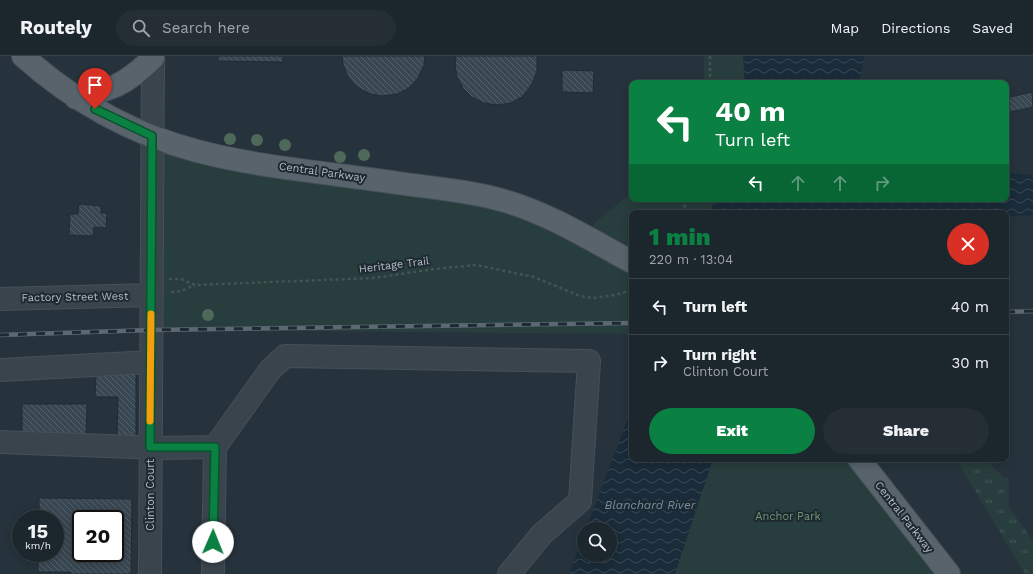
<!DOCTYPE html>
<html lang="en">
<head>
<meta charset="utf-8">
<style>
	body { margin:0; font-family:"Work Sans",sans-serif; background:#252e35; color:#f1f3f6; height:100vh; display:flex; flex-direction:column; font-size:15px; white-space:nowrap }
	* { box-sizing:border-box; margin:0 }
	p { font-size:13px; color:#a0a5aa }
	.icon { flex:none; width:22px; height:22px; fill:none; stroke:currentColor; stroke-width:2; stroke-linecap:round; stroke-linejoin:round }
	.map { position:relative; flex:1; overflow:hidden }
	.drawer { position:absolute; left:629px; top:154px; width:380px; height:252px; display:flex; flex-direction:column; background:#1c262d; border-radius:8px; box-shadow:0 2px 10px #0003,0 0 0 1px #3a4349 }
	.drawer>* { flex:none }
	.guide { position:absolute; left:629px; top:24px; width:380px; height:122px; border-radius:8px; box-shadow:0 2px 10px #0003,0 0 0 1px #3a4349; background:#0b8043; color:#fff; overflow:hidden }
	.controls { position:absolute; left:577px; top:466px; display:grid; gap:8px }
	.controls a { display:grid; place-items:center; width:40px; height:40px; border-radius:50%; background:#1c262d; box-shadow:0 2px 10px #0003,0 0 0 1px #3a4349; font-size:20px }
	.speed { position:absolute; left:12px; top:454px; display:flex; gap:8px; font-size:20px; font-weight:700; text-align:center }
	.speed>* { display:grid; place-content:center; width:52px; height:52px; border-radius:50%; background:#1c262d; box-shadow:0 2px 10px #0003,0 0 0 1px #3a4349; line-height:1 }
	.speed small { font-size:10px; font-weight:400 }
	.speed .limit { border:2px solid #111; border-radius:6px; background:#fff; color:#111 }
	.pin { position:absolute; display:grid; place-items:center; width:34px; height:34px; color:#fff; margin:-41px -17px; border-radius:50% 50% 50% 0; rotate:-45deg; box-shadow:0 0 4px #0007 }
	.pin .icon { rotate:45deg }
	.me { position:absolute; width:44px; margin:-22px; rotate:1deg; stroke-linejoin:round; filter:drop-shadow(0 0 3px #0008) }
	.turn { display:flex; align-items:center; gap:14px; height:84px; padding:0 20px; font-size:18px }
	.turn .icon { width:52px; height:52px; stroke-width:2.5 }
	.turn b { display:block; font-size:28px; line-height:34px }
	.lanes { display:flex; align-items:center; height:38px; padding:0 20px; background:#0003; justify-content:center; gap:20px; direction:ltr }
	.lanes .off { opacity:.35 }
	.round { display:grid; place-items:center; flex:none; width:42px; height:42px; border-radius:21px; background:#252e35 }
	.summary { display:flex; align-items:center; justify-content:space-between; height:68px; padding:0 20px }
	h1 { font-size:24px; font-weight:800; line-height:30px; color:#0b8043 }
	.button { display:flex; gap:8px; margin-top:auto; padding:8px 20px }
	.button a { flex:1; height:46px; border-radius:24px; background:#0b8043; color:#fff; font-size:16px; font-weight:800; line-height:46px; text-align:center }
	.button a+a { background:#252e35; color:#f1f3f6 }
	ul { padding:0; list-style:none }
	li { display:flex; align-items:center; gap:12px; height:56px; padding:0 20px; border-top:1px solid #3a4349 }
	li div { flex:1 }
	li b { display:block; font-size:15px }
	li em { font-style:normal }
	header { display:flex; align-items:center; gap:24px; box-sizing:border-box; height:56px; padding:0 20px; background:#1c262d; border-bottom:1px solid #3a4349 }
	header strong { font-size:19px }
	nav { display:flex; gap:22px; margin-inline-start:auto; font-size:14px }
	.search { width:280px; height:36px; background:#252e35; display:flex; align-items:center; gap:10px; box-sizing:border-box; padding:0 14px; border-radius:22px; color:#a0a5aa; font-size:15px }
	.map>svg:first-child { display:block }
	.grass { fill:url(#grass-tufts) }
	.park { fill:#283d3d }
	.water { fill:url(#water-waves) }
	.building { fill:url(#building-back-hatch); stroke:#212b33; fill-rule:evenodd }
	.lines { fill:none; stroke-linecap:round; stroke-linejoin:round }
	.minor-casing { stroke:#465058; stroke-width:24 }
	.major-casing { stroke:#465058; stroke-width:24 }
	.path { stroke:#415554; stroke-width:2.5; stroke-dasharray:3 3; stroke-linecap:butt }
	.minor { stroke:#3a444c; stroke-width:22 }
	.major { stroke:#58636c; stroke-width:22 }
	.rail-casing { stroke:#5c6973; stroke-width:4.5 }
	.rail { stroke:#1f2931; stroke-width:3; stroke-dasharray:9; stroke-linecap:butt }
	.tree { fill:#4e695a }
	.route-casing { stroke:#07532c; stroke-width:10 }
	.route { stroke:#0b8043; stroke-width:7 }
	.slow { stroke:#f59e0b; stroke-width:7 }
	.labels { text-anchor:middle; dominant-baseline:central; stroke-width:4; stroke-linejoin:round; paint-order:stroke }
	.street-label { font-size:11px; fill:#b6bfc7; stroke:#1f2931 }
	.park-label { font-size:11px; fill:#6f9673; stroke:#1f2931 }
	.water-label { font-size:12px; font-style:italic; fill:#728ea3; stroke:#1f2931 }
</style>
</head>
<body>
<header>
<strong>Routely</strong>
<div class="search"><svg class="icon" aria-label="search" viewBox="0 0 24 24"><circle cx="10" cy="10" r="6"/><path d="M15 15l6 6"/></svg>Search here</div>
<nav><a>Map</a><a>Directions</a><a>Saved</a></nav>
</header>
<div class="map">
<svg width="1033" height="518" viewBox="0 0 1033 518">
	<defs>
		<pattern id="grass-tufts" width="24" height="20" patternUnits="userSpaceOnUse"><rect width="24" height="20" fill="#283d3d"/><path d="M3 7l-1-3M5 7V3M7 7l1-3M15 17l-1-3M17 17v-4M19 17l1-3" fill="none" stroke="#455758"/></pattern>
		<pattern id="water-waves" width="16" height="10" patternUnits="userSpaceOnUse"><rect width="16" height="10" fill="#1a2b39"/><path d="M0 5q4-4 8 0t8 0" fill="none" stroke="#394854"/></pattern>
		<pattern id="building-back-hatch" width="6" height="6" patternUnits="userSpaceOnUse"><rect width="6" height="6" fill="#394752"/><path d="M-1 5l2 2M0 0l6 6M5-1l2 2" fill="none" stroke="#536069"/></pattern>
	</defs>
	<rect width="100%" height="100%" fill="#26333c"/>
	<path class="grass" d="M956,403H985L1004,422H1009V451L1033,485V518H1025Z"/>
	<path class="park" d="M704,0H743L745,27H704Z
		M152,80L455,135L588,182L595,166L632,137V143H715L709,157H632V278L151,274Z
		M669,403H859L949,518H626Z"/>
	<path class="water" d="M743,0H865L859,27H745Z
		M1006,117L1033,119V159L1006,161V157H710L715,143H1006Z
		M632,351V403H713L675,518H569L584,478V499H610V473H586Z"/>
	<path class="building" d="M218,0H283V6L218,5Z
		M342,0H425L424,9L418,22L409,32L397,38L383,40L370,38L357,31L348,21L343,8Z
		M456,0H537V15L532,28L523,40L511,47L497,49L484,47L472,41L463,32L457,21L455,8Z
		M562,14L594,15L593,37L562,36Z
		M1032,36L1033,51L1006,57V42Z
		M79,148L101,150V157H107L106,172L94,171L93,180L69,179L70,158H78Z
		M96,317L136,318V381H117L118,341H95Z
		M22,348H87L86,386H22Z
		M39,442L132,443L131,518H71V516H38V497H55V463H39ZM81,463H115V497H81Z"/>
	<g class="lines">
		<g class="minor-casing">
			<path id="minor" d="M0,243L151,239
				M0,314L151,306
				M0,386L160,392L215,391L270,314L285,300L589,305L580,445L542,478L509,518
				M150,518L153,0
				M213,518L215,391"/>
		</g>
		<g class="major-casing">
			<path id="major" d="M23,0C72,44 132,78 197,95C262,112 331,117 398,127C433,132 471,135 505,145C550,158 591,184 632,206
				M76,42C113,33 125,29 153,2
				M859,403L949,518"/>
		</g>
		<path class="path" d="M710,27V0
			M682,157L688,143
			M169,223H181L195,229L374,222L434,213L476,209L534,221L580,240L593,242L615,239L629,235L632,232
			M171,236L181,235L195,229"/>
		<use href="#minor" class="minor"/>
		<use href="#major" class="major"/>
		<g class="rail-casing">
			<path id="rail" d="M1006,256L1033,255
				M0,279L151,274L632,267"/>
		</g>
		<use href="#rail" class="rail"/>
	</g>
	<g class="tree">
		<circle cx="230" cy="83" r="6"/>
		<circle cx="257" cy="84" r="6"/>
		<circle cx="285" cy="89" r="6"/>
		<circle cx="364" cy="99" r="6"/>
		<circle cx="340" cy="101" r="6"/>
		<circle cx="208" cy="259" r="6"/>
	</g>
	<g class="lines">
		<g class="route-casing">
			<path id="route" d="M95,53L152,80L150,391H215L213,486"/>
		</g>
		<use href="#route" class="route"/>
		<path class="slow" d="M150,365L151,258"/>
	</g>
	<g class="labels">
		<g class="street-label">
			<text transform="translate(322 116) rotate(8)">Central Parkway</text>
			<text transform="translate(394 209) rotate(-7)">Heritage Trail</text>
			<text transform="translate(75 241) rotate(-1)">Factory Street West</text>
			<text transform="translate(150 439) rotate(-90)">Clinton Court</text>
			<text transform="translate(904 461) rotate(52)">Central Parkway</text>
		</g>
		<g class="park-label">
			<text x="788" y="460">Anchor Park</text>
		</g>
		<g class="water-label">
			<text x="650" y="449">Blanchard River</text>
		</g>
	</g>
</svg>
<div class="controls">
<a><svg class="icon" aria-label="search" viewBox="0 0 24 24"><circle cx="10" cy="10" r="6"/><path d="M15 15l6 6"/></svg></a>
</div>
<div class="speed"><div>15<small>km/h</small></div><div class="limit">20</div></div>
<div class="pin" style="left:95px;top:53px;background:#d93025"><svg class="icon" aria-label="arrive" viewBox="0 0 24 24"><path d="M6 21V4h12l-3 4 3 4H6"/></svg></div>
<svg class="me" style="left:213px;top:486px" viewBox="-20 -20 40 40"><circle r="19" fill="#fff"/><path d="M0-13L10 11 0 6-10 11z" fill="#0b8043"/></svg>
<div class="guide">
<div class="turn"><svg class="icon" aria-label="left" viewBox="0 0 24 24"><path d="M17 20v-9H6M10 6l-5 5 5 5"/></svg><div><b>40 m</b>Turn left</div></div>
<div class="lanes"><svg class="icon" aria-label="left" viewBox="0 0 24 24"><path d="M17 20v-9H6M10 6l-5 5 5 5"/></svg><svg class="icon off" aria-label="ahead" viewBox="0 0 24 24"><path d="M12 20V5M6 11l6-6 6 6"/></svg><svg class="icon off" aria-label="ahead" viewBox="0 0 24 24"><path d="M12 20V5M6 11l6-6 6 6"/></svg><svg class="icon off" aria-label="right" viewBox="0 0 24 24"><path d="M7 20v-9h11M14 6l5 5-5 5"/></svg></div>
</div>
<section class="drawer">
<div class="summary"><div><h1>1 min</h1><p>220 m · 13:04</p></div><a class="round" style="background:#d93025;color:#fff"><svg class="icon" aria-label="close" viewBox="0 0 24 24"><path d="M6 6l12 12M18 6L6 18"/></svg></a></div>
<ul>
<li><svg class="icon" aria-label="left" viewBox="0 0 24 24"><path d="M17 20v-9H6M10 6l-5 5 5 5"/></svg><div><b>Turn left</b></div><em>40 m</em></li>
<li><svg class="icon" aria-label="right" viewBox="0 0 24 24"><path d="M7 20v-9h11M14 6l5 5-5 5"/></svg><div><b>Turn right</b><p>Clinton Court</p></div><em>30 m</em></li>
</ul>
<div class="button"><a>Exit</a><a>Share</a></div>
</section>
</div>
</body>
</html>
